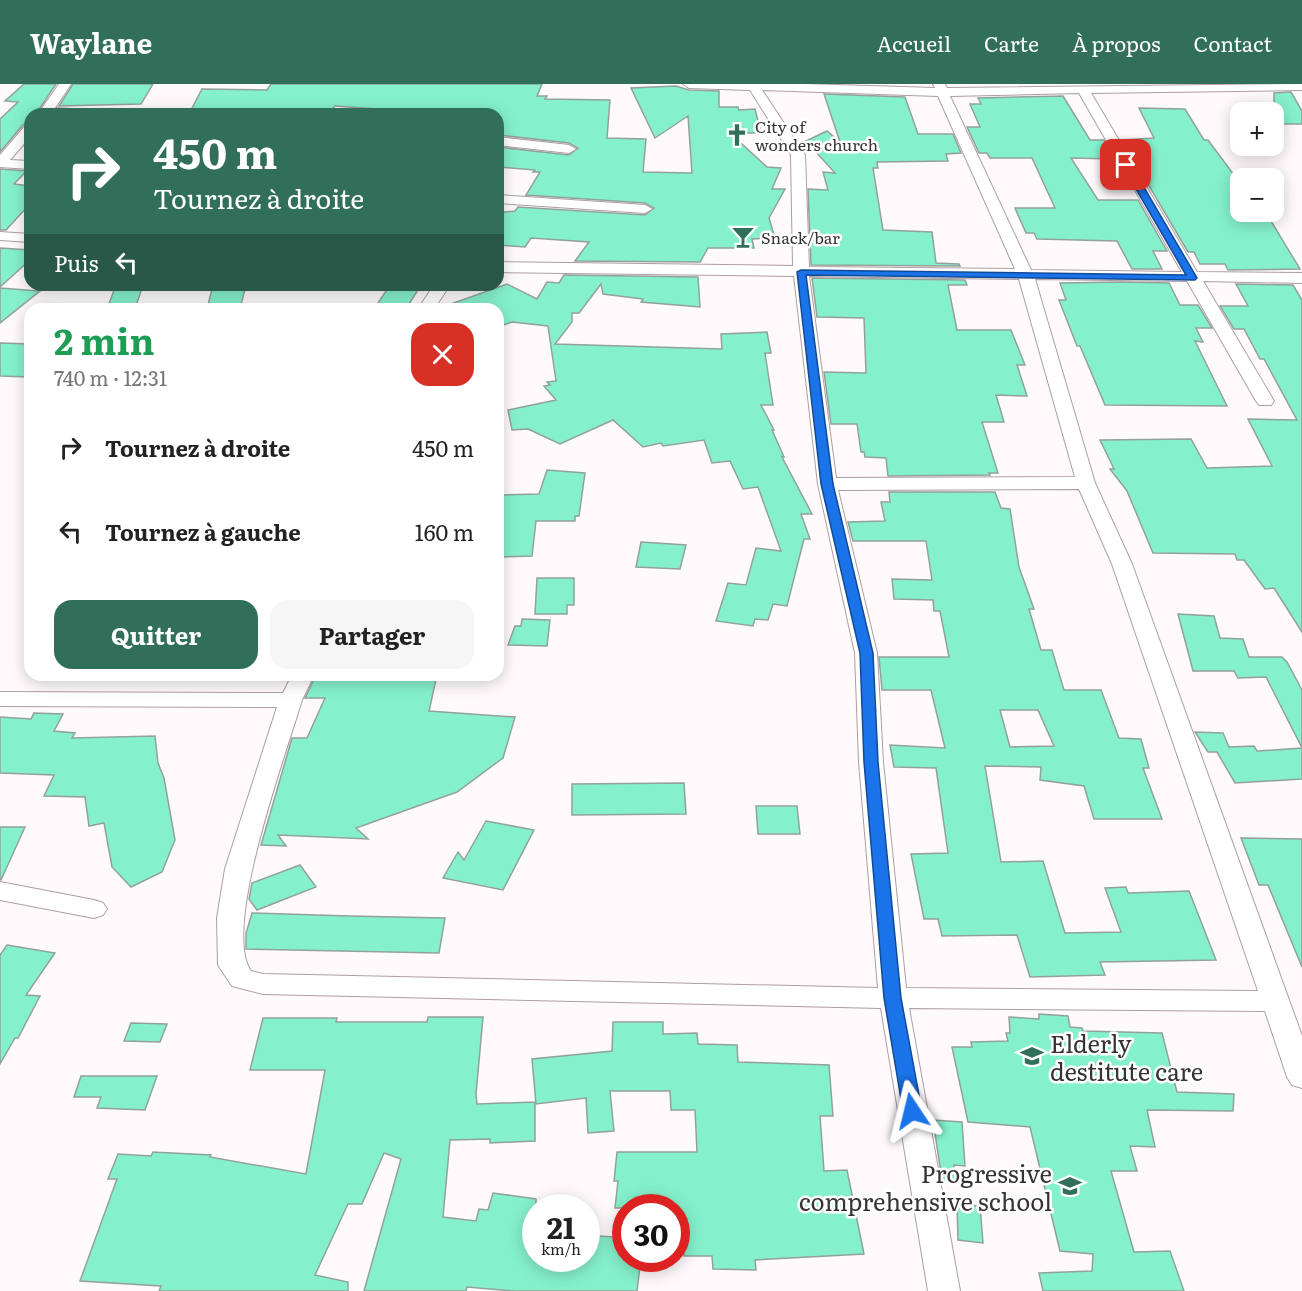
<!DOCTYPE html>
<html lang="fr">
<head>
<meta charset="utf-8">
<style>
	body { margin:0; font-family:Literata,serif; background:#f6f6f6; color:#222; height:100vh; display:flex; flex-direction:column; font-size:22px; white-space:nowrap }
	* { box-sizing:border-box; margin:0 }
	p { font-size:20px; color:#767676 }
	.icon { flex:none; width:33px; height:33px; fill:none; stroke:currentColor; stroke-width:2; stroke-linecap:round; stroke-linejoin:round }
	.map { position:relative; flex:1; overflow:hidden }
	.details { position:absolute; left:24px; top:219px; width:480px; height:378px; display:flex; flex-direction:column; background:#fff; border-radius:18px; box-shadow:0 3px 15px #0003 }
	.details>* { flex:none }
	.hud { position:absolute; left:24px; top:24px; width:480px; height:183px; border-radius:18px; box-shadow:0 3px 15px #0003; background:#316f5b; color:#fff; overflow:hidden }
	.controls { position:absolute; left:1230px; top:18px; display:grid; gap:12px }
	.controls a { display:grid; place-items:center; width:54px; height:54px; border-radius:12px; background:#fff; box-shadow:0 3px 15px #0003; font-size:30px }
	.speed { position:absolute; left:522px; top:1110px; display:flex; gap:12px; font-size:30px; font-weight:700; text-align:center }
	.speed>* { display:grid; place-content:center; width:78px; height:78px; border-radius:50%; background:#fff; box-shadow:0 3px 15px #0003; line-height:1 }
	.speed small { font-size:15px; font-weight:400 }
	.speed .limit { border:9px solid #d22; background:#fff; color:#111 }
	.pin { position:absolute; display:grid; place-items:center; width:51px; height:51px; color:#fff; margin:-26px; border-radius:12px; box-shadow:0 3px 9px #0006 }
	.me { position:absolute; width:66px; margin:-33px; rotate:350deg; stroke-linejoin:round; filter:drop-shadow(0 0 4px #0008) }
	.turn { display:flex; align-items:center; gap:21px; height:126px; padding:0 30px; font-size:27px }
	.turn .icon { width:78px; height:78px; stroke-width:2.5 }
	.turn b { display:block; font-size:42px; line-height:51px }
	.then { display:flex; align-items:center; height:57px; padding:0 30px; background:#0003; gap:12px; font-size:22px }
	.round { display:grid; place-items:center; flex:none; width:63px; height:63px; border-radius:18px; background:#f6f6f6 }
	.summary { display:flex; align-items:center; justify-content:space-between; height:102px; padding:0 30px }
	h1 { font-size:36px; font-weight:700; line-height:45px; color:#1e9e55 }
	.button { display:flex; gap:12px; margin-top:auto; padding:12px 30px }
	.button a { flex:1; height:69px; border-radius:18px; background:#316f5b; color:#fff; font-size:24px; font-weight:700; line-height:69px; text-align:center }
	.button a+a { background:#f6f6f6; color:#222 }
	ul { padding:0; list-style:none }
	li { display:flex; align-items:center; gap:18px; height:84px; padding:0 30px }
	li div { flex:1 }
	li b { display:block; font-size:22px }
	li em { font-style:normal }
	header { display:flex; align-items:center; gap:36px; box-sizing:border-box; height:84px; padding:0 30px; background:#316f5b; color:#fff }
	header strong { font-size:28px }
	nav { display:flex; gap:33px; margin-inline-start:auto; font-size:21px }
	.map>svg:first-child { display:block }
	.building { fill:#85f0cc; stroke:#93a19b; stroke-width:1.5; fill-rule:evenodd }
	.lines { fill:none; stroke-linecap:round; stroke-linejoin:round }
	.minor-casing { stroke:#ad9ea1; stroke-width:2 }
	.minor { fill:#fff; fill-rule:evenodd }
	.route { fill:#1a73e8; stroke:#114b97; stroke-width:1.5 }
	.labels { text-anchor:middle; dominant-baseline:central; stroke-width:5; stroke-linejoin:round; paint-order:stroke }
	.far-poi-label { font-size:16px; fill:#383233; stroke:#fff; text-anchor:start }
	.near-poi-label { font-size:24px; fill:#383233; stroke:#fff; text-anchor:start }
</style>
</head>
<body>
<header>
<strong>Waylane</strong>
<nav><a>Accueil</a><a>Carte</a><a>À propos</a><a>Contact</a></nav>
</header>
<div class="map">
<svg width="1302" height="1207" viewBox="0 0 1302 1207">
	<rect width="100%" height="100%" fill="#fefafb"/>
	<path class="building" d="M24,0H56L36,30H30V39L23,41L0,68V35L18,18L5,17Z
		M73,0H153L141,20L59,22Z
		M271,0H542L537,12H547L545,15L610,16L607,54L646,55L643,88L692,89L688,32L655,54L631,4L676,2L689,6L719,7V23H738L739,26L755,25L761,49H730L767,83L781,84L772,105H785L769,134L775,154L752,155L754,164H708L700,178L575,177L589,158L531,154L525,163L498,161V147L504,128L515,127L518,123L645,131L654,124L645,119L526,111L540,88H533L535,86L498,83V63L569,71L578,64L569,59L498,51V30H374L377,25L335,22L328,30L190,28L202,5L267,6Z
		M1291,8L1302,27V40H1274V9Z
		M824,10L905,13L918,50H953L961,69L946,70L948,77L877,78L878,84H873L883,146L932,148L936,179L959,180L960,182L811,181L808,105L828,106L823,88L835,89L806,57L827,47L840,58Z
		M1063,12L1090,56H1104L1114,75L1071,74L1098,116H1138L1167,167H1153L1162,185H1132L1117,157L1037,155L1034,149H1026L1015,124H1055L1032,74H990L987,69H979L967,43H980L970,20H981L978,14Z
		M1139,24L1185,25L1204,56H1208L1240,99V128H1243L1250,136L1271,137L1300,185L1228,186L1225,180H1200L1194,168H1188L1122,56L1154,54Z
		M0,85L27,87L14,100L30,102V120L6,146H0Z
		M0,164L30,166V176L0,203Z
		M564,191L698,193L700,223L641,218L643,215L603,210L601,200L579,229H572V238L555,260L722,265L721,250L767,248L771,269H765L773,321H761L774,346H772L784,373H782L812,430H801L810,455H804L787,522L773,520L768,536L755,535L753,542L716,537L728,499L746,501L756,464L781,467L758,403L743,405L730,377L712,379L704,356L663,362L661,359L643,363L613,336L560,360L528,345L512,346L508,326L556,316L544,302L550,301L547,298L556,297L548,242L512,238L498,243V225H445V222L507,200L537,215L547,198L559,199Z
		M812,194L965,196L967,201H948L957,246H1011L1025,281H1017L1027,312L996,311L1004,338H982L998,389H989L990,391L888,392L886,374L865,373L864,368H861L857,340H831L824,288L866,289L864,234L817,233Z
		M1122,198L1169,199L1180,221H1198L1212,244H1196L1203,258L1195,257L1227,322L1105,321L1080,262H1077L1059,216H1066L1060,199Z
		M1236,200L1293,201L1302,216V548L1274,504L1265,505L1244,476H1237L1235,470L1153,469L1127,407L1110,385H1114L1100,356L1191,355L1207,384L1272,382L1248,335L1297,336L1264,275H1260L1244,245H1234L1220,222H1248Z
		M116,201H143L135,225H107Z
		M213,201H246L240,225H207Z
		M390,201H421L406,225H374Z
		M0,204L40,207L0,239Z
		M0,259L30,260V293L0,292Z
		M547,386L585,389L579,432H575V437H536L532,472L498,473V411L539,410Z
		M889,408H995L1001,424L1010,425L1019,483L1034,525H1029L1041,566H1052L1064,606H1101L1119,654L1141,655L1149,684H1143L1162,735H1094L1084,702L1040,696L1041,683L985,682L1001,778L1043,777L1065,849L1121,848L1105,804L1126,803L1128,809L1189,807L1216,876L1100,878L1105,891L1030,893L1017,851L942,852L938,835H924L911,770L948,769L936,684L894,683L890,661L945,664L931,606H882L879,573H949L940,527H934L933,516L894,515L892,495L932,496L926,457H853L848,438L885,437L881,418H890ZM1000,626H1038L1054,662L1010,663Z
		M641,458L686,461L680,485L636,483Z
		M537,494H574V521H567V530H535Z
		M1178,530L1214,532L1220,554L1243,555L1249,573H1282L1287,578L1302,606V695L1235,699L1217,668H1208L1195,648L1223,649L1229,663L1254,662L1257,667L1302,664L1266,593L1238,594L1234,587H1193Z
		M522,535L550,536L547,562L508,561L515,542H521Z
		M316,591H339L338,595L376,596L377,591H437L429,627L515,633L503,674L457,708L356,744L368,755L278,751L286,762L261,761L292,654H307L325,614H305Z
		M34,629L63,630L54,647L75,649L72,654L155,652L158,679L164,694L175,756L162,788L131,803L112,783L104,739L89,742L85,713L44,712L54,691L0,689V633L31,635Z
		M684,699L686,730L572,731V700Z
		M756,722H797L800,750H758Z
		M486,737L534,746L503,806L443,794L458,768L464,776Z
		M0,743H25L1,796H0Z
		M1241,754L1302,755V883L1268,801H1259Z
		M300,781L316,803L257,826L249,815L252,799Z
		M252,829L349,832L445,834L439,869L246,865V849Z
		M7,861L55,869L26,911L40,912L18,954H15L0,980V871Z
		M1039,930L1068,932L1070,943L1082,944L1083,947L1162,949L1177,1008L1234,1010L1233,1027L1147,1026L1155,1063L1130,1062L1137,1087H1111L1134,1168L1170,1167L1184,1207H1043L1039,1189L1092,1187L1093,1170L1060,1167L1030,1043L968,1038L952,963H972L971,958L1008,957L1006,949H1010L1009,933L1039,935Z
		M428,933H483L476,1010L477,1020L535,1018V1057L490,1059V1055L450,1056L443,1133L476,1137L479,1125L488,1126L493,1109L536,1115V1174H586V1151L626,1154V1174H641L637,1207H513L467,1203L466,1207H364L401,1075L384,1069L362,1120H348L315,1191L348,1198V1207H159L161,1202L80,1197L117,1095H108L118,1070L151,1072L153,1068L211,1071L210,1073L306,1090L325,986H250L263,934H337L336,938H427Z
		M613,938H663V950L697,949L698,960L737,961L738,978L829,981L833,1032H820L824,1087L847,1086L864,1170L755,1176L756,1186L713,1185L712,1172H684L685,1134H676V1124H615L618,1097H614L617,1068H697L695,1026H671L670,1007H610L614,1047L588,1049L586,1014L536,1020L532,975L612,967Z
		M131,939L167,940L160,958L124,957Z
		M81,992H157L145,1026L97,1024L101,1013H74Z
		M933,1036L962,1038L965,1082L954,1081L955,1097L942,1096Z
		M957,1120L980,1122L983,1159L958,1156Z"/>
	<g class="lines">
		<g class="minor-casing">
			<path id="minor" d="M59,0H71L55,24L90,26L96,30H38Z
				M683,0H804L935,4L933,0H945L947,4L1302,0V6L1091,9L1197,188L1302,189V199L1203,197L1274,317L1271,321H1259L1256,317L1187,197L1035,195L1095,399L1132,480L1302,952V1004L1292,1001L1287,993L1265,927L909,924L960,1207H928L881,924L263,910L232,902L218,881L217,834L225,785L277,623L0,622V608L283,609L292,591H314L302,616C287,667 221,845 251,887L263,890L878,904L859,678L855,569L818,400L794,192L498,188V178L793,182L791,71L750,6L689,4ZM762,6L938,12L1015,185L809,183L805,71ZM1079,9L1182,188L1031,186L950,12ZM809,192L1019,195L1075,393L836,394ZM1079,405L1112,480L1258,907L906,904L883,678L877,569L838,406Z
				M30,41V53L10,76L30,77V85L0,83V71L25,42Z
				M498,53L569,61L576,65L569,69L498,61Z
				M498,111L645,121L652,125L645,129L498,119Z
				M0,148L30,150V158L0,156Z
				M434,201H450L434,225H418Z
				M0,798L94,816L103,819L107,825L103,831L94,834L0,816Z"/>
		</g>
		<use href="#minor" class="minor"/>
	</g>
	<path class="route" d="M1126,79L1131,81L1197,194L1195,196L806,191L833,400L873,569L878,678L901,914L922,1027L919,1032L912,1034L906,1032L903,1027L884,914L864,678L860,569L821,400L797,188L801,186L1186,191L1122,81Z"/>
	<defs>
		<g id="church-bare" transform="scale(1.8)"><path d="M-1.2-6h2.4v3.5h3.3v2.4h-3.3V6h-2.4V-.1h-3.3v-2.4h3.3Z" fill="#316f5b" stroke="#fff" stroke-width="2.5" paint-order="stroke"/></g>
		<g id="bar-bare" transform="scale(1.8)"><path d="M-6-5H6L.8 .8V4.5H3.5V6h-7V4.5H-.8V.8Z" fill="#316f5b" stroke="#fff" stroke-width="2.5" paint-order="stroke"/></g>
		<g id="school-bare" transform="scale(1.8)"><path d="M0-5L7-2L0 1L-7-2ZM-4 1L0 2.5L4 1V4Q0 6-4 4Z" fill="#316f5b" stroke="#fff" stroke-width="2.5" paint-order="stroke"/></g>
	</defs>
	<g fill-rule="evenodd">
		<use href="#church-bare" x="737" y="51"/>
		<use href="#bar-bare" x="743" y="153"/>
		<use href="#school-bare" x="1032" y="972"/>
		<use href="#school-bare" x="1070" y="1102"/>
	</g>
	<g class="labels">
		<g class="far-poi-label">
			<text x="755" y="42">City of<tspan x="755" dy="18">wonders church</tspan></text>
			<text x="761" y="153">Snack/bar</text>
		</g>
		<g class="near-poi-label">
			<text x="1050" y="958">Elderly<tspan x="1050" dy="28">destitute care</tspan></text>
			<text x="1052" y="1088" text-anchor="end">Progressive<tspan x="1052" dy="28">comprehensive school</tspan></text>
		</g>
	</g>
</svg>
<div class="controls">
<a>+</a>
<a>−</a>
</div>
<div class="speed"><div>21<small>km/h</small></div><div class="limit">30</div></div>
<div class="pin" style="left:1126px;top:81px;background:#d93025"><svg class="icon" aria-label="arrive" viewBox="0 0 24 24"><path d="M6 21V4h12l-3 4 3 4H6"/></svg></div>
<svg class="me" style="left:912px;top:1027px" viewBox="-20 -20 40 40"><path d="M0-17L14 15 0 8-14 15z" fill="#1a73e8" stroke="#fff" stroke-width="4"/></svg>
<div class="hud">
<div class="turn"><svg class="icon" aria-label="right" viewBox="0 0 24 24"><path d="M7 20v-9h11M14 6l5 5-5 5"/></svg><div><b>450 m</b>Tournez à droite</div></div>
<div class="then">Puis<svg class="icon" aria-label="left" viewBox="0 0 24 24"><path d="M17 20v-9H6M10 6l-5 5 5 5"/></svg></div>
</div>
<section class="details">
<div class="summary"><div><h1>2 min</h1><p>740 m · 12:31</p></div><a class="round" style="background:#d93025;color:#fff"><svg class="icon" aria-label="close" viewBox="0 0 24 24"><path d="M6 6l12 12M18 6L6 18"/></svg></a></div>
<ul>
<li><svg class="icon" aria-label="right" viewBox="0 0 24 24"><path d="M7 20v-9h11M14 6l5 5-5 5"/></svg><div><b>Tournez à droite</b></div><em>450 m</em></li>
<li><svg class="icon" aria-label="left" viewBox="0 0 24 24"><path d="M17 20v-9H6M10 6l-5 5 5 5"/></svg><div><b>Tournez à gauche</b></div><em>160 m</em></li>
</ul>
<div class="button"><a>Quitter</a><a>Partager</a></div>
</section>
</div>
</body>
</html>
